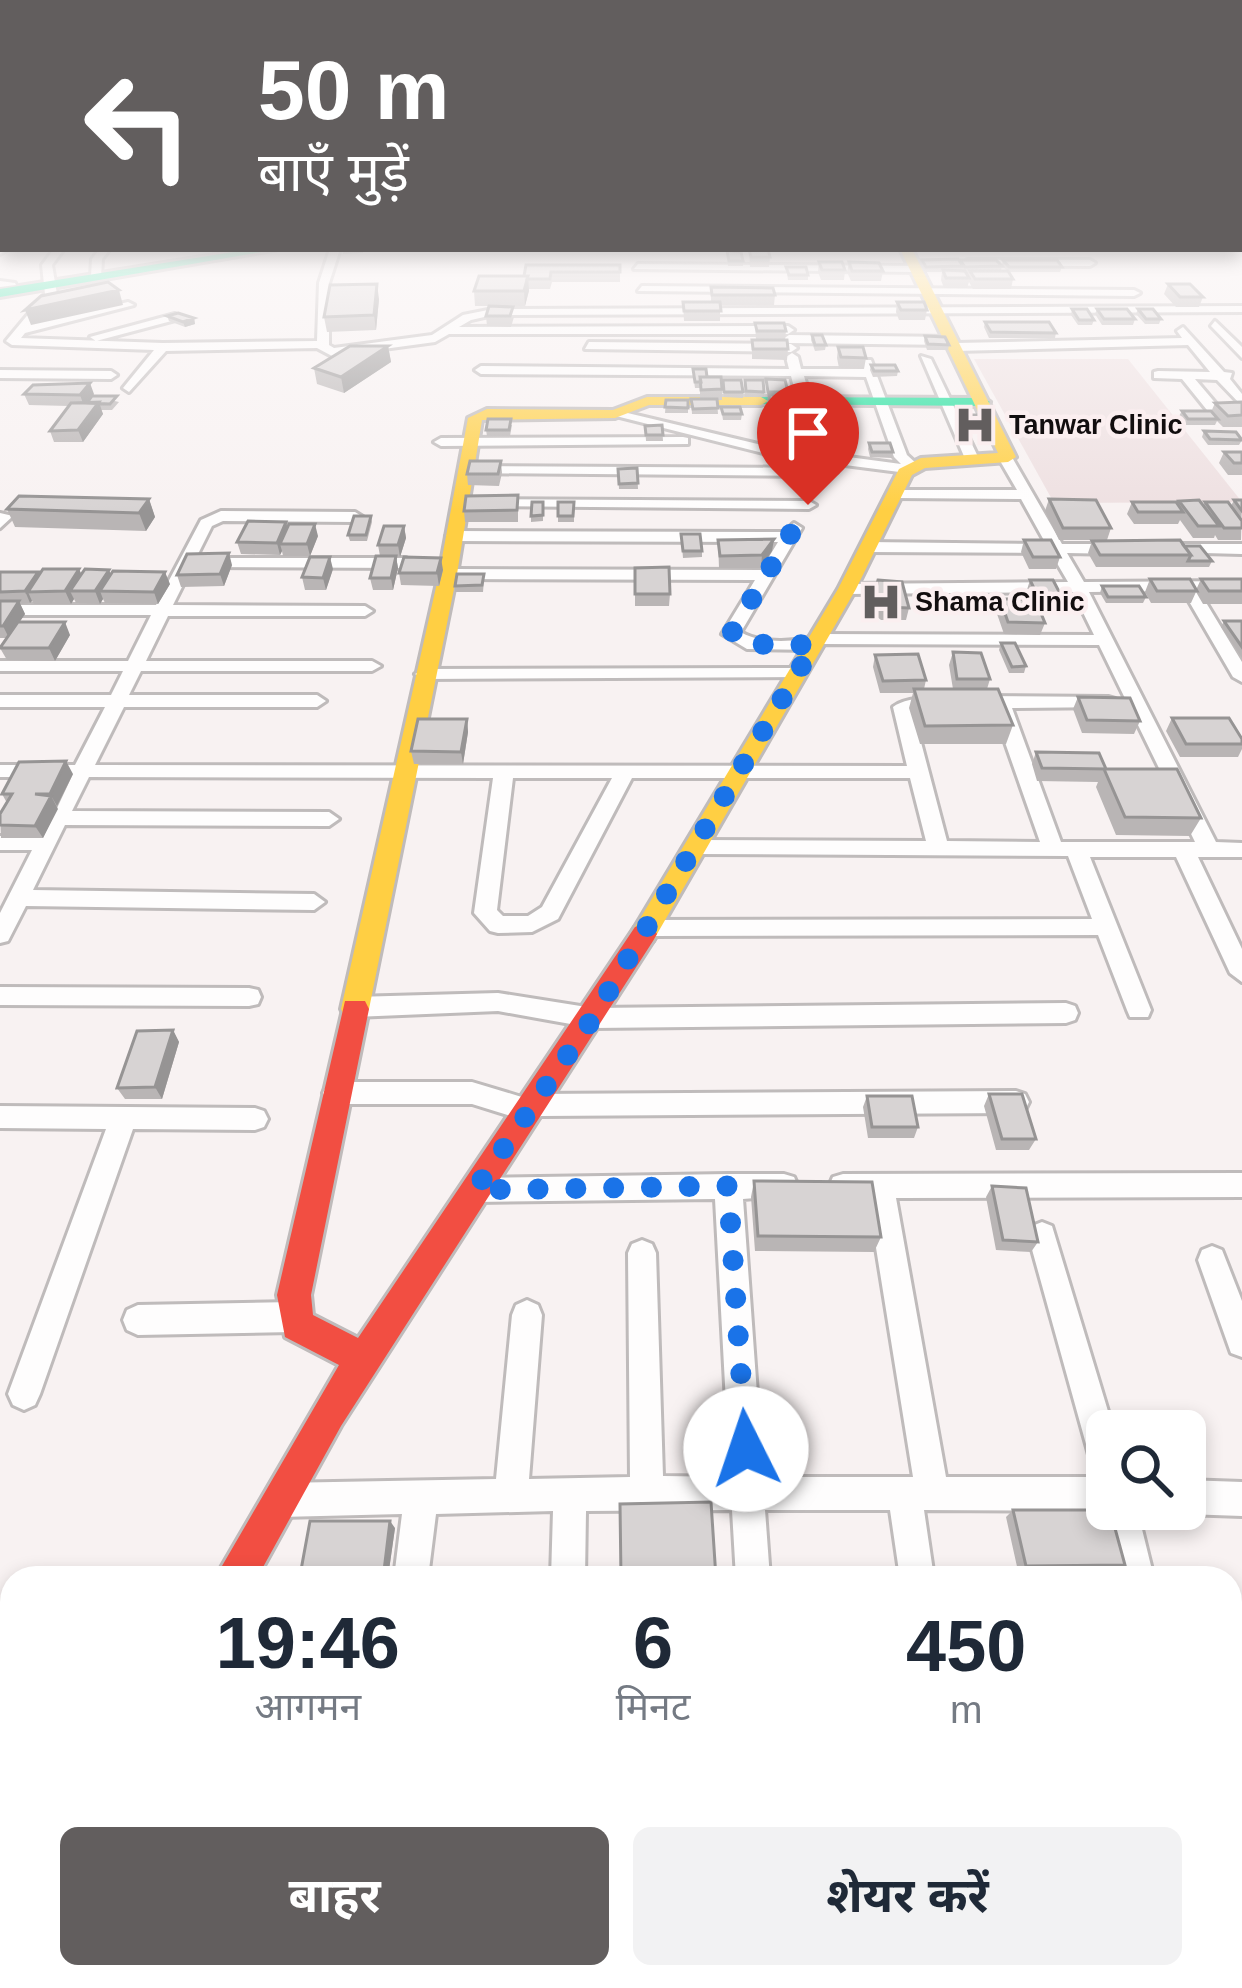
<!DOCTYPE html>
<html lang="hi">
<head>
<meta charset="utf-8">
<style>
	body { margin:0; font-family:Arial,"Noto Sans Devanagari",sans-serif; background:#f2f2f3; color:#1f2937; height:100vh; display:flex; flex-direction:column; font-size:45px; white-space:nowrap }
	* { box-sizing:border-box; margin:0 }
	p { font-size:39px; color:#747a83 }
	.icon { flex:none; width:66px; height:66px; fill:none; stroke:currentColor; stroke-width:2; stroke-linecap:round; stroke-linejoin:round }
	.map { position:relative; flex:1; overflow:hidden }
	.drawer { position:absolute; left:0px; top:1566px; width:1242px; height:423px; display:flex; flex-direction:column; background:#fff; border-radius:36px 36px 0 0; box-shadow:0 6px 18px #0003 }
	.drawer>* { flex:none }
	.banner { position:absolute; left:0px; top:0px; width:1242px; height:252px; box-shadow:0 6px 18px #0003; background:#625e5e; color:#fff; overflow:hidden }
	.tools { position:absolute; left:1086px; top:1410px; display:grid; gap:24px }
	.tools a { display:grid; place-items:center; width:120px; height:120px; border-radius:18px; background:#fff; box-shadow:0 6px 18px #0003; font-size:60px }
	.pin { position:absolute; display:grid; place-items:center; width:102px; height:102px; color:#fff; margin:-123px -51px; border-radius:50% 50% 50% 0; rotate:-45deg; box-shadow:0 0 12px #0007 }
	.pin .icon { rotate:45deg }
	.me { position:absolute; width:132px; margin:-66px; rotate:356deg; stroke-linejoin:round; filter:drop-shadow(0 0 9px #0008) }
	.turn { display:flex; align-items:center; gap:42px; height:252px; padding:0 60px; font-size:54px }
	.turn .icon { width:156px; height:156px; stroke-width:2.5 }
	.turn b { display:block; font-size:84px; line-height:102px }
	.eta { display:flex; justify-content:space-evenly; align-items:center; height:204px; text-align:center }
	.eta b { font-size:72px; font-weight:700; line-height:84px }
	.action { display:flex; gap:24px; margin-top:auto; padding:24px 60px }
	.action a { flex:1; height:138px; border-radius:18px; background:#625e5e; color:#fff; font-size:48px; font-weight:700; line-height:138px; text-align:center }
	.action a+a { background:#f2f2f3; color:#1f2937 }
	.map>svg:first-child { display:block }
	.built { fill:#eee0e1 }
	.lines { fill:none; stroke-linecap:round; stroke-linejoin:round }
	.street-casing { stroke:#bfbbbb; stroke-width:6 }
	.fast-casing { stroke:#bfbbbb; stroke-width:6 }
	.slow-casing { stroke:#bfbbbb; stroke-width:6 }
	.jam-casing { stroke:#bfbbbb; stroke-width:6 }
	.street { fill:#fefdfd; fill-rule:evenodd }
	.fast { fill:#16e098; fill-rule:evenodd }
	.slow { fill:#ffcf43; fill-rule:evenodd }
	.jam { fill:#f24e42; fill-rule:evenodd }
	.wall { fill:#b9b5b5 }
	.shaded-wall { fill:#969494 }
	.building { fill:#d7d3d3; stroke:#969494; stroke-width:3 }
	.route { stroke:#1a73e8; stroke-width:21; stroke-dasharray:0 37.8 }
	.labels { text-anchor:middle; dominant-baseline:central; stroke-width:9; stroke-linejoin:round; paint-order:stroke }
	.far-poi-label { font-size:27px; font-weight:bold; fill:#120e0f; stroke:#fbeff0; text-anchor:start }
</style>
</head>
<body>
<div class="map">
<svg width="1242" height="1988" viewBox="0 0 1242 1988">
	<rect width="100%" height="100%" fill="#f8f2f2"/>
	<path class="built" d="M974,359H1128L1242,502L1054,503Z"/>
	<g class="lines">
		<g class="street-casing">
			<path id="street" d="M1239,233H1242V237H1239Z
				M3,246L8,249L0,254V247Z
				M54,249H64L52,265L57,294L32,324L128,302L134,305L25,333L21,338L163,343L317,341L319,283L330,249H340L329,283V345L334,348L432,335L463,315L493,309L1242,306V312L493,315L471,320L459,327L788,326L794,330L788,334H449L435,342L332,356L317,348L166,351L129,392L123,388L154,350L12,345L6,341L45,294L42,265Z
				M100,249H110L102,259L101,277L96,280L91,277L92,259Z
				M967,260H1090L1095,263L1090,266L963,265Z
				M638,264L917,266L922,269L917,272L634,269Z
				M0,281L15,283L16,285L0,287Z
				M642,286L1134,290L1140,293L1134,296L638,291Z
				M175,314L179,319L96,341L90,337Z
				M1215,321L1242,347V358L1211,326Z
				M1183,327L1224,372L1232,373L1230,379L1242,394V406L1217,380L1195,379L1223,412L1211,415L1182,379L1154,378V372L1158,371L1210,372L1188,345L955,351L951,345L789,343L783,339L789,335L952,337L956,343L1182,338L1177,331Z
				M589,342L791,344L797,348L791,352L585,349Z
				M792,353L798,357L801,369H863V360H871L907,455L918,465L907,473L775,456L608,414L615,410L775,448L811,452L791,376L481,374L475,370L481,366L789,369L786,357ZM804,376L866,377L894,457L901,464L826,454Z
				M921,356L931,359L980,461L978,464L966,461Z
				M0,370L111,371L117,375L111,379L0,378Z
				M683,437L688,438V444L441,446L434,442L441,438Z
				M1006,455L1013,459L1062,544H1120L1128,549L1120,554L1067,553L1084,582L1242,581V591H1199L1242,662V682L1233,677L1183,591L1089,592L1216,842L1242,843V857H1198L1242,949V982L1230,973L1176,857H1090L1151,1010L1148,1017H1130L1127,1010L1098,935L648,936L637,928L648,920L1092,919L1068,856L697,854L686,847L697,840L926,841L910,778H632L558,919L532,932L498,933L490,931L474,913L493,778L89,777L72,811L329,812L339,819L329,826L65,825L33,890L314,894L325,902L314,910L26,906L8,941L0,943V913L32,850H0V836H39L69,777H0V765H75L105,707H0V695H111L123,671H0V661H128L151,615H0V605H156L201,520L221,511L355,512L363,517L355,522L223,521L212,526L196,558H406L414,563L406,568L201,567L194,563L173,605L365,606L373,611L365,616H168L146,661H372L381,666L372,671H141L129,695H317L326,701L317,707H124L95,765L907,766L893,707C904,698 931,696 947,699V707L913,712L947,841L1040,842L993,708H974L965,702L974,696L1108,697L1115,699V707L1012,708L1061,842H1195L1099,645L823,644L815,650L747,649L722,634L755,580L455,579L447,574L455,569L761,570L778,542L454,541L446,536L454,531L784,532L794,523L802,528L741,632C759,644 801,643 818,634L1094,635L1073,592L847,594L839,589L847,584L1068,582L1051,553L868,552L860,547L868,542L1046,544L1021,499L896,498L889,494L896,490H1017L999,459ZM513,778H612L542,907L528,916H503L497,910Z
				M469,466L830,468L837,472L830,476L464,473L462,470Z
				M486,499L809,501L816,505L809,509L481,506V500Z
				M0,513L13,516L0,528Z
				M1172,544H1242V554L1166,552V546Z
				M797,668L806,673L803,677L424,679L415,674L424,669Z
				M0,987L249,988L258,990L261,997L258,1004L249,1006L0,1005Z
				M498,993L593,1008L1066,1003L1075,1006L1078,1013L1075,1020L1066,1023L593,1028L498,1011L354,1017L345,1014L342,1007L345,1000L354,997Z
				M336,1082H472L525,1098L535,1094L1016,1091L1025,1094L1029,1102L1025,1110L1016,1113L541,1116L530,1122L472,1104H336L327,1101L323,1093L327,1085Z
				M0,1106L255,1108L264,1111L268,1119L264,1127L255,1130L133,1129L40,1394L35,1405L24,1410L13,1405L8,1394L106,1129L0,1128Z
				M1242,1173V1197L896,1198L946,1477H1105L1095,1474L1091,1462L1028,1235L1032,1226L1042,1222L1052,1226L1114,1431H1107V1509H1137L1154,1578H1120L1104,1511L924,1510L934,1578H900L890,1510H765L770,1578H736L732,1510L586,1511L585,1578H551L553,1511L436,1514L428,1578H394L402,1514L280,1517L268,1512L263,1500L268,1488L280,1483L496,1479L512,1315L516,1305L527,1300L538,1305L542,1315L529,1479L630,1477L628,1253L632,1244L642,1240L652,1244L656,1253L663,1476L730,1477L715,1199L475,1202L465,1199L461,1190L465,1181L475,1178L728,1174H784L794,1177L798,1186L794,1195L743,1199L763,1477H913L868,1198L833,1195L829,1186L833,1177L843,1174Z
				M1212,1246L1222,1250L1242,1301V1357L1231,1353L1198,1260L1202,1250Z
				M293,1302L304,1307L308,1317L304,1327L293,1332L138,1335L127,1330L123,1320L127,1310L138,1305Z
				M1185,1480L1242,1482V1516L1185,1514L1174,1509H1185Z
				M1230,1923L1242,1928V1988H1220L1217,1977H1230Z
				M12,1945V1977H28L23,1988H0V1950Z
				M202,1977H244L242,1988H200Z
				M344,1977H386L384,1988H342Z
				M537,1977H579L578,1988H536Z
				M756,1977H798V1988H756Z
				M956,1977H998L999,1988H957Z"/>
		</g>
		<g class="fast-casing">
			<path id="fast" d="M252,249H279L0,297V289Z
				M761,397L983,398L990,402L983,406L756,404V398Z"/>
		</g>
		<g class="slow-casing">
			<path id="slow" d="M900,249H912L1016,457L1008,462L925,468L912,475L856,589L653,941H635L631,934L635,927L838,589L899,469L921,458L998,453Z
				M647,397H761L768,401L761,405H649L615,418L482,420L457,574L369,1009L365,1017H345L341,1009L439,574L468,418L487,409L613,410Z"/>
		</g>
		<g class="jam-casing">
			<path id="jam" d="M644,924L653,927L657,934L653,941L341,1426L257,1578H215L339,1365L285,1337L277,1295L345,1001H365L369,1009L311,1295L313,1315L358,1338L635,927Z"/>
		</g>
		<use href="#street" class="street"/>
		<use href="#fast" class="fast"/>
		<use href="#slow" class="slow"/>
		<use href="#jam" class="jam"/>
	</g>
	<path class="wall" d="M342,249H364L363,253L343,254Z
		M749,249L770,257L769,267H750Z
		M727,251L743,261V266H728Z
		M922,260L1002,266L1001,271H1007L1002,265L1003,260L1062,267L1060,272H1009L1013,279L1011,289H973L969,282L967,288H944L941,280L942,272H925L921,265Z
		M819,262L845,270L844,280H821L818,272Z
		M849,262L883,271L881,281H851L847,272Z
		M526,265H620V282H552L550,289H529L525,306H475L474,291L524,276Z
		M786,267L808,275V280H788Z
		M1168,284L1203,297L1199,307H1176L1164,294Z
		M711,287L775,295L774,305H720V321H684L683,302H711Z
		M379,299L376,330L327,332L324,317Z
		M897,302L927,310L925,320H899L896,312Z
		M1072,309L1094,320L1092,325H1078L1071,315Z
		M1097,309L1135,319L1133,325H1102L1095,314Z
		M1138,309L1161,319L1159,324H1145L1136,314Z
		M167,316L194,318L195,324L185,327L169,321Z
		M486,316L514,317L511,327L487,326Z
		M985,322L1056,333L1055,338H989L984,327Z
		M755,323L786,331L785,340L788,349L787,360L752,359V340H756Z
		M812,335L826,345L825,350L815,351L811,340Z
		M925,336L949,345L948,350H927L924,341Z
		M388,346L391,362L344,393L317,384L314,368Z
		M838,347L866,358L864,369L839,368L837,358Z
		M871,365L898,371L897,376L873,377L870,370Z
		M693,374L707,377L722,389V400H717L718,414H692L691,399H700V388H695Z
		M766,379L788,392L787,395L806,404L805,427H766L765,420L768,397Z
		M723,380L743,392V398L724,397Z
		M745,380L764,392V397H745Z
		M24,394H94L93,396L119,402L112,410H101L103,414L83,442H54L50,431L69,406L29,405Z
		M666,400H688V413H665Z
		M1242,402V427H1223L1217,421L1215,425H1186L1179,416L1182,411L1211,412L1215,403Z
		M721,407L742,414L741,420H723Z
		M960,415L986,425L985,430H963L959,420Z
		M512,425L510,436H487L486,430Z
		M662,425L663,441H646L645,426Z
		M1204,431L1242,440L1239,445H1208L1202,437Z
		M869,443L893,452L892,458L870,457L868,449Z
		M795,445H836L834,457L820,471H797L794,456Z
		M1224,452H1242V475H1228L1219,463Z
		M501,461L502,473L499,486L468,485L467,474Z
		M637,468L638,489H619L618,469Z
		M518,495V522H465L464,511Z
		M149,499L155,517L146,531L15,527L7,509Z
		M1049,499L1111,528L1107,540H1059L1045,511Z
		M1234,500H1242L1241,540H1218L1215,535L1214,538H1193L1180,520L1178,524H1134L1127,514L1132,502L1178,504L1179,501L1203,505L1205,502L1231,506Z
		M543,502V521L531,522V516Z
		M558,502H574V522H558Z
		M371,516L372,522L367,541H350L348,535Z
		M286,522L287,526L318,536L310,556H283L282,551L280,555L241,554L237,542Z
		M404,526L406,538L400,557H396L398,568L393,590H373L370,578L380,556L378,545Z
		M681,534L702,551V557L683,558Z
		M774,539L772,551L761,568H719L718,540Z
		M1024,540L1060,557L1056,569H1029L1021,552Z
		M1092,541L1184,546L1212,561L1209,567H1096L1088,553Z
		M232,565L224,586L181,587L177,575Z
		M635,568L670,594L669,606H635Z
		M79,569L82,575L111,574L170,584L158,604L105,603L103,599L100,604L76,603L74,599L71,604H34L32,601L30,603L20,604L25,614L19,622L70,635L55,661L7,660L0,648L7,638H0V572L39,574Z
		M333,569L326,590H305L302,577Z
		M443,570L439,586L401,585L399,573Z
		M1150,579L1196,590L1201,579H1242V604H1203L1196,592L1191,603H1151L1145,592Z
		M484,580L483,592H455V586Z
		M878,580L909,608L906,620H881L871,612Z
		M1030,580L1065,603L1060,615H1042L1045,623L1040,635L1004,634L996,611L1000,599H1029L1026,593Z
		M1102,586L1146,597L1143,603H1106L1100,593Z
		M1224,621H1242V658L1221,627Z
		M1001,643L1026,666L1024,673H1009L999,650Z
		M953,652L990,679L987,689L1013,725L1006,744H920L909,708L913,693H880L873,667L875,655L926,680L924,689H953L949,665Z
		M1078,697L1140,721L1134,734L1082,733L1073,709Z
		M1172,718L1242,739V749L1238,757H1180L1166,731Z
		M467,719L468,732L463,764H414L411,751Z
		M1036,752L1106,769L1201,818L1190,836L1116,835L1096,787L1098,782L1037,781L1032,764Z
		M73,774L43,838H1L0,814L7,803L2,794Z
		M173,1030L179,1042L162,1099H125L117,1088Z
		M989,1094L1036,1139L1029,1150H996L984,1106Z
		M867,1096L918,1127L914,1138H868L863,1107Z
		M754,1181L881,1237L874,1252L755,1251L751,1197Z
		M992,1186L1038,1242L1031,1252L996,1250L986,1197Z
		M1013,1510L1125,1565L1115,1571H1018L1006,1517Z
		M395,1528L388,1577L307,1576L301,1570Z
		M1230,1836H1242V1889L1230,1888Z
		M834,1977H950L952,1988H835Z
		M1004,1977H1205L1208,1988H1006Z"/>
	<path class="shaded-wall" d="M528,276L529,291L525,306L524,291Z
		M377,284L379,299L376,330L374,315Z
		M119,290L123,305L31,325L25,310Z
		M194,318L195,324L185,327L183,322Z
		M388,346L391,362L344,393L341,377Z
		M90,383L94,394L84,406L80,395Z
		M99,402L103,414L83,442L78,430Z
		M836,445L834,457L820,471L821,459Z
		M149,499L155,517L146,531L139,513Z
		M286,522L289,534L280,544L282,551L280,555L277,543Z
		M315,524L318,536L310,556L307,544Z
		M404,526L406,538L400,557L398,545Z
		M774,539L772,551L761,568L762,555Z
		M229,553L232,565L224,586L220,574Z
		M396,556L398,568L393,590L391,578Z
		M330,557L333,569L326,590L323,578Z
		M441,558L443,570L439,586L437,573Z
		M79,569L84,581L70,591L74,599L71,604L65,591Z
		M109,570L114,582L100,591L103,599L100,604L95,591Z
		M38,572L44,584L28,592L32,601L30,603L25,591Z
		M165,572L170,584L158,604L154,592Z
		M19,601L25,614L9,638L3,626Z
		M65,622L70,635L55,661L49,648Z
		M467,719L468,732L463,764L461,752Z
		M66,761L73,774L57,806L50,794Z
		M51,796L58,809L43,838L35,826Z
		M173,1030L179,1042L162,1099L155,1087Z
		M390,1521L395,1528L388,1577L384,1571Z"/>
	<path class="building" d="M749,249H768L770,257H751Z
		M727,251L741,252L743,261H729Z
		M958,259L963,266L926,267L922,260Z
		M960,260H996L1002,266L965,267Z
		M1003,260H1057L1062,267H1009Z
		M819,262H842L845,270H822Z
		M849,262L879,263L883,271H852Z
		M526,265H620V272H551L550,279H527L528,276H524Z
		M786,267H806L808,275H789Z
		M943,270L965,271L969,278H946Z
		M970,271H1008L1013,279H975Z
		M479,276H528L524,291H474Z
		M108,282L119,290L25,310L41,296Z
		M377,284L374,315L324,317L330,285Z
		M1168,284H1190L1203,297H1180Z
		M711,287L773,288L775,295H712Z
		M683,302H720L721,311H684Z
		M897,302H924L927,310H901Z
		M489,306L513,307L510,316H486Z
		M1072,309H1087L1094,320H1079Z
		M1097,309H1127L1135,319H1104Z
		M1138,309H1153L1161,319H1146Z
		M178,313L194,318L183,322L167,316Z
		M985,322H1049L1056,333L991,332Z
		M755,323H784L786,331H757Z
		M812,335H822L826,345H815Z
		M925,336L945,337L949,345L928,344Z
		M752,340H787L788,349H753Z
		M350,346H388L341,377L314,368Z
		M838,347H863L866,358L841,357Z
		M871,365H895L898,371H874Z
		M693,369H706L707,377H700L701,382H695Z
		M700,377H721L722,389L701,390Z
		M766,379L785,380L788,392H768Z
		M723,380H741L743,392H724Z
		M745,380H763L764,392L746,391Z
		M90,383L80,395L24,394L33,385Z
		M769,395H804L806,404H770Z
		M92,396H117L110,404L87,403Z
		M691,399H717L718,408L693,409Z
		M666,400H688V408L665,407Z
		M99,402L78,430L50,431L71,403Z
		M1242,402V415L1228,416L1215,403Z
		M721,407H740L742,414H723Z
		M766,408L805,409L806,416H767Z
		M1182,411H1211L1218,419H1188Z
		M960,415H982L986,425L964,424Z
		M488,419H511L509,430H486Z
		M662,425L663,435H646L645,426Z
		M1204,431L1236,432L1242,440L1210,439Z
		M869,443H890L893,452H872Z
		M795,445H836L821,459H798Z
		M1224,452H1242V463H1234Z
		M470,461H501L498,474H467Z
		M637,468L638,483L619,484L618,469Z
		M518,495L517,510L464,511L466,496Z
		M19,496L149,499L139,513L7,509Z
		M1049,499L1096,500L1111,528H1063Z
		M1199,500L1219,526H1198L1179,501Z
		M1234,500H1242V511Z
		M532,502H543V515L531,516Z
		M558,502H574L573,516H558Z
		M1132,502H1176L1183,512H1138Z
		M1205,502H1228L1242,521V528H1224Z
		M354,516H371L366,535H348Z
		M248,521L286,522L277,543L237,542Z
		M289,524H315L307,544H280Z
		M384,526H404L398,545H378Z
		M681,534H700L702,551H683Z
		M774,539L762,555L720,556L718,540Z
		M1024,540H1051L1060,557H1033Z
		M1180,540L1191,555H1100L1092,541Z
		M1184,546H1200L1212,561H1188L1191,555Z
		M229,553L220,574L177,575L187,554Z
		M376,556H396L391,578H370Z
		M310,557H330L323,578L302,577Z
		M404,557L441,558L437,573H399Z
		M669,567L670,594H635V568Z
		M43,569H79L65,591L28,592Z
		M85,569L109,570L95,591H70Z
		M113,571L165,572L154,592L100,591Z
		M0,572H38L25,591L0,592Z
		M457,574H484L482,585L455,586Z
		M1150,579H1190L1197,591H1157Z
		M1201,579H1242V591H1209Z
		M878,580L902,582L909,608L884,607L873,600Z
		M1030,580H1053L1065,603H1041Z
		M1102,586H1139L1146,597H1108Z
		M1000,599H1035L1045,623L1008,622Z
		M0,601H19L3,626H0Z
		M1224,621H1242V647Z
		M18,622H65L49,648H0Z
		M1001,643H1015L1026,666L1012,667Z
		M953,652L981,653L990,679H957Z
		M918,654L926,680L883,681L875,655Z
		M914,689H998L1013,725L925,726Z
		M1078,697L1130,698L1140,721L1087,720Z
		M1172,718H1229L1242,739V744H1186Z
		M418,719H467L461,752L411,751Z
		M1036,752L1099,753L1106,769L1042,768Z
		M66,761L50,794H35L51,796L35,826L0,825V814L12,794H2L19,762Z
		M1104,769H1177L1201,818L1125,817Z
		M173,1030L155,1087L117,1088L137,1031Z
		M989,1094H1022L1036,1139H1002Z
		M867,1096H912L918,1127H872Z
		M754,1181L872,1182L881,1237L758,1236Z
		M992,1186L1026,1188L1038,1242L1003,1240Z
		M711,1502L716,1578H621L620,1504Z
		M1013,1510H1110L1125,1565L1026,1566Z
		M310,1521H390L384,1571L301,1570Z
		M12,1799V1841L0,1834V1819Z
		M1231,1836H1242V1876Z
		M647,1977H735L736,1988H648Z
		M841,1977H950L952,1988H842Z
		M1018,1977H1205L1208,1988H1020Z"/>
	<linearGradient id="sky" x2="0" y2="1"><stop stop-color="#91bee3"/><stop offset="0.46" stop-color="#fcf9f9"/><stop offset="1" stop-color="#fcf9f9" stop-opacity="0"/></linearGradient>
	<rect width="1242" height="511" fill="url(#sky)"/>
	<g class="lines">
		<path class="route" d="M746,1449L728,1186L475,1190L593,1018L814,645L747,644L731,634L808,505"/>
	</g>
	<defs>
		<g id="hospital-bare" transform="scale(3.24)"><path d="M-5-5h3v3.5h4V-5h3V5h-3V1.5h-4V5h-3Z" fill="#625e5e" stroke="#fbeff0" stroke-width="2.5" paint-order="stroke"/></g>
	</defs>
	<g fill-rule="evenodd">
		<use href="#hospital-bare" x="975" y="425"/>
		<use href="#hospital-bare" x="881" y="602"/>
	</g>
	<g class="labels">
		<g class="far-poi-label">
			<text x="1009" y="425">Tanwar Clinic</text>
			<text x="915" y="602">Shama Clinic</text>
		</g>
	</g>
</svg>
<div class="tools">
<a><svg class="icon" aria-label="search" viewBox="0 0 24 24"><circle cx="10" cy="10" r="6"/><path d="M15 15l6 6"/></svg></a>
</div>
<div class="pin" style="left:808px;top:505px;background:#d93025"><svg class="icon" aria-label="arrive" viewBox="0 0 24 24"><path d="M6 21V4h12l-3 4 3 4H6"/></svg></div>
<svg class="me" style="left:746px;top:1449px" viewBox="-20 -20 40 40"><circle r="19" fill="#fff"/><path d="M0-13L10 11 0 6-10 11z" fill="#1a73e8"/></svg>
<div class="banner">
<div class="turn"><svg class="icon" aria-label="left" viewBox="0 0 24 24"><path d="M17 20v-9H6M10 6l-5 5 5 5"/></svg><div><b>50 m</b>बाएँ मुड़ें</div></div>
</div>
<section class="drawer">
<div class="eta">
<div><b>19:46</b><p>आगमन</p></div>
<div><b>6</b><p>मिनट</p></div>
<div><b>450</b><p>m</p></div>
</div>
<div class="action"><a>बाहर</a><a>शेयर करें</a></div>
</section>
</div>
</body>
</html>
